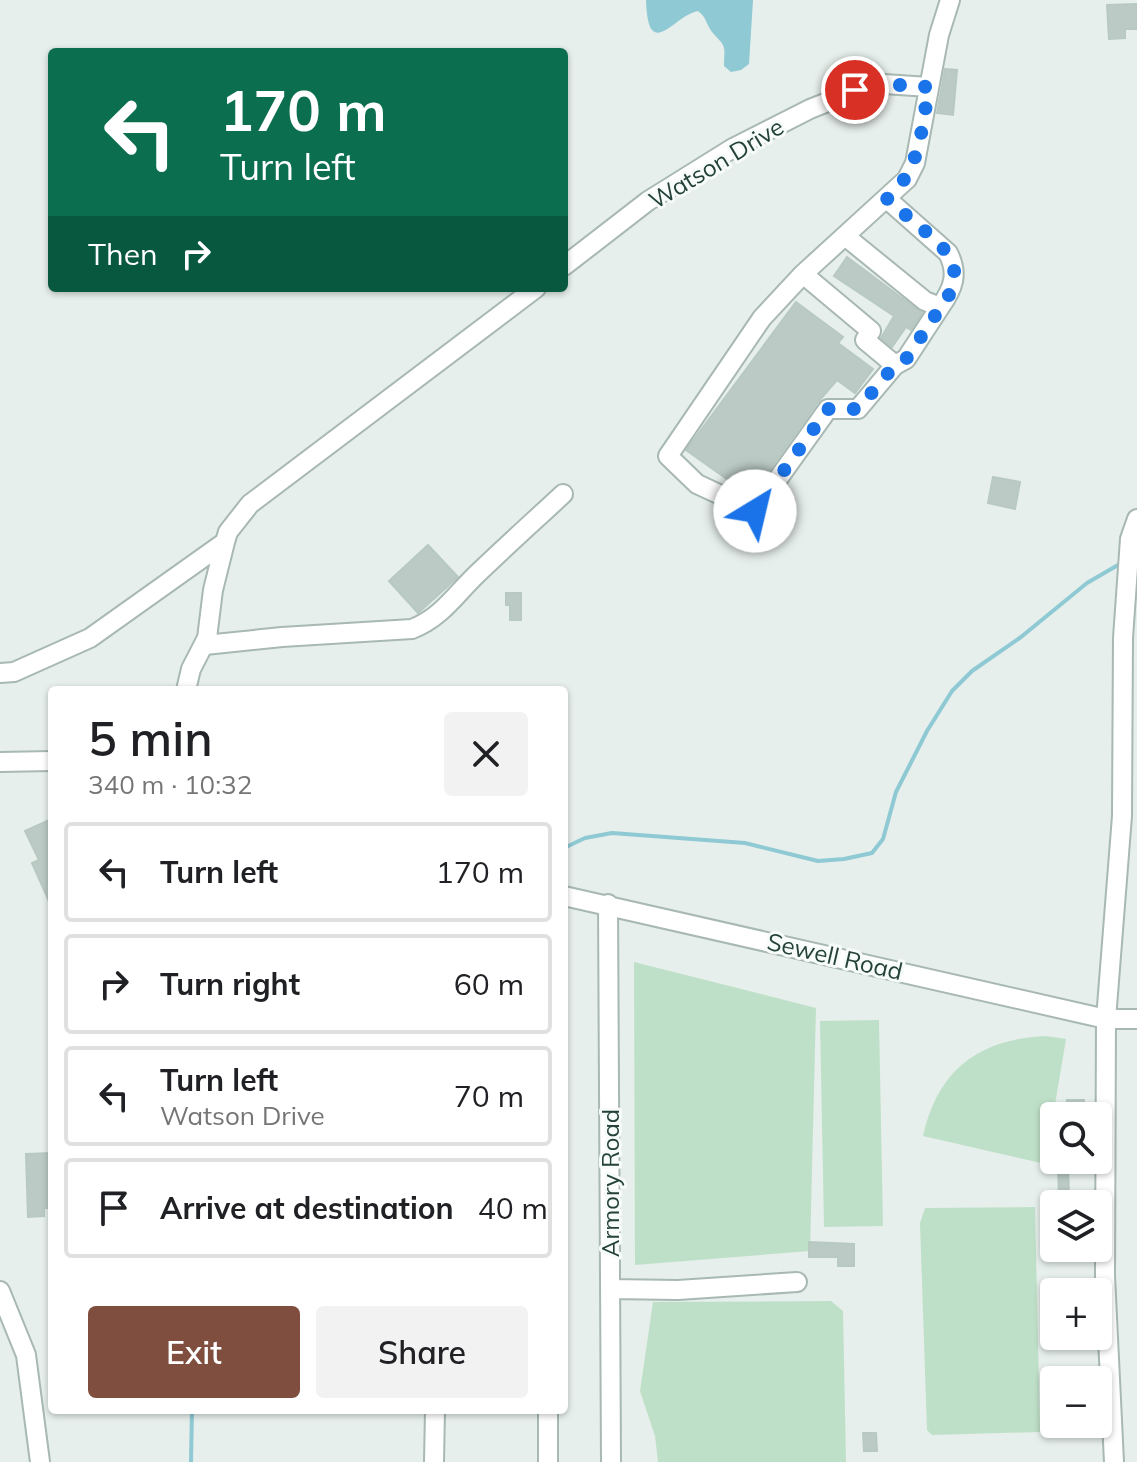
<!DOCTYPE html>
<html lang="en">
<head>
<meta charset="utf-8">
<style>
	body { margin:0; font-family:Mulish,sans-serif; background:#f2f2f2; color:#202124; height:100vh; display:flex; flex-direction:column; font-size:30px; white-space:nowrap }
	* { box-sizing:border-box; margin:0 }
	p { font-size:26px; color:#757577 }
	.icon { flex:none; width:44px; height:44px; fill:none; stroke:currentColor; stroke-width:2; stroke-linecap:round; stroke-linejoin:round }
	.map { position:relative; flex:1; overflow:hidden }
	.drawer { position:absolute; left:48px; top:686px; width:520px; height:728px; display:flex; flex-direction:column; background:#fff; border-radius:8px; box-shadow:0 2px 6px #0004 }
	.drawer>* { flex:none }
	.guide { position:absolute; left:48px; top:48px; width:520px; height:244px; border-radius:8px; box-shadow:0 2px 6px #0004; background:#0b6e4f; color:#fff; overflow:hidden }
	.tools { position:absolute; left:1040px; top:1102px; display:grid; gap:16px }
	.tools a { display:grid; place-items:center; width:72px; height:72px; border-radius:8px; background:#fff; box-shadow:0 2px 6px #0004; font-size:40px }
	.pin { position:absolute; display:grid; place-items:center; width:68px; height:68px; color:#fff; margin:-34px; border:4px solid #fff; border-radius:50%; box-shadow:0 2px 8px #0007 }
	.me { position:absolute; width:88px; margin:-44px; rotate:36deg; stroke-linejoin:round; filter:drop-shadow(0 0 6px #0008) }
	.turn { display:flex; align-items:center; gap:28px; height:168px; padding:0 40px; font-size:36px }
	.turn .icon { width:104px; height:104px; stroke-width:2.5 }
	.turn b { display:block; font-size:56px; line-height:68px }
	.then { display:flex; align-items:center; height:76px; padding:0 40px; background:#0003; gap:16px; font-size:30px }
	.round { display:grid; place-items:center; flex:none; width:84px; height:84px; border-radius:8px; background:#f2f2f2 }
	.headline { display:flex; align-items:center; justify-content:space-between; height:136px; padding:0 40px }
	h1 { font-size:48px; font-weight:600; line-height:60px }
	.button { display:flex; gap:16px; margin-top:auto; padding:16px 40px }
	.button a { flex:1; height:92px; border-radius:8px; background:#7f4e3f; color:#fff; font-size:32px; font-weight:600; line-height:92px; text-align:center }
	.button a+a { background:#f2f2f2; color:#202124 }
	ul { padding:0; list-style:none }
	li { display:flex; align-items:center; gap:24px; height:100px; margin:0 16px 12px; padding:0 24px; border:4px solid #e0e0e0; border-radius:8px }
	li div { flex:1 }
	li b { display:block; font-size:30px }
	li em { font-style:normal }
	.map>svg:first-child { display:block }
	.green { fill:#bfe0c8 }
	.water { fill:#8ec9d4 }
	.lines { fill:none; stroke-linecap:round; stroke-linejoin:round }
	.stream { stroke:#8ec9d4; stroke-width:4 }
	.building { fill:#bbcac4; stroke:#b8c9c2; stroke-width:2 }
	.minor-casing { stroke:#a8b8b2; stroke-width:22 }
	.minor { stroke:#fff; stroke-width:18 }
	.route { stroke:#1a73e8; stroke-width:14; stroke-dasharray:0 25.2 }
	.labels { text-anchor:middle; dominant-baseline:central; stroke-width:6; stroke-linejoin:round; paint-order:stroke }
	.street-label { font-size:24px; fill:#24423a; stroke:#f7fbf9 }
</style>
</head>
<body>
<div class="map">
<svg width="1137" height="1462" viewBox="0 0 1137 1462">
	<rect width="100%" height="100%" fill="#e6efeb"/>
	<path class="green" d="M634,962L816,1008L810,1251L635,1265Z
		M879,1020L883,1226L824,1227L820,1021Z
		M1046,1036L1066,1039L1045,1164L923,1136C938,1069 979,1039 1046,1036Z
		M1035,1207L1040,1432L932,1435L927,1430L920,1223L925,1208Z
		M831,1301L843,1311L846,1462H658L655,1436L640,1391L653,1302Z"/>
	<path class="water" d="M646,0H753L749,64L741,70L731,72L724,66C725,43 726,48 712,32C706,24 707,18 698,11C674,15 648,64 646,0Z"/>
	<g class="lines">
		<path class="stream" d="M564,848L585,838L612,833L745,843L818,861L844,859L872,853L883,839L896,792L927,731L952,691L972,671L1021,637L1087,583L1118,565
			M191,1462L192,1410"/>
	</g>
	<path class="building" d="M1137,4V29H1125V38L1109,39L1107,5Z
		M945,69L957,70L953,115L937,113Z
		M847,257L922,313L911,330L906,327L892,347L881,338L894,316L834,276Z
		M796,302L843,337L838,343L873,369L855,393L837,380L818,402L751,496L686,450Z
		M993,477L1020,482L1015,509L988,503Z
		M428,545L458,577L418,613L389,581Z
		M506,593H521V620H510V605H506Z
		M49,820L52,827V908L32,863L39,860L25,831Z
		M1067,1100H1084V1116H1066Z
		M52,1153V1208H44V1216L28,1217L26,1154Z
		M1068,1167L1069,1196H1059L1058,1168Z
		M809,1242L854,1244V1266H838V1257H809Z
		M863,1433H876L877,1451H864Z"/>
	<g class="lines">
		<g class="minor-casing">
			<path id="minor" d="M845,236L925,301L940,307C953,289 959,274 948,253L887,199
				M564,266L648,201L733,148L810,109L865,87L884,84L929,87
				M803,274L871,331L865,340L895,365L906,359L940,307
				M895,365L858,409H828L755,511L697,484L668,456L762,318L803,274L907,179L915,163L939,35L950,0
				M205,645L282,637L412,629C441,618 455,595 477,574C505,547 534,521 563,494
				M0,673L14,672L90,638L225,542
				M186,690L191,669L207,638L213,590L225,542L228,532L250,504L536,288
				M0,762L52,761
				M564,896L1106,1019H1137
				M608,904L611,1462
				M610,1289L678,1290L797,1282
				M0,1291L26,1355L40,1462
				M434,1462L435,1410
				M548,1462V1410
				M1114,1462L1105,1276L1106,1019L1122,816L1123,638L1130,539L1137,519"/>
		</g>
		<use href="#minor" class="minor"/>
	</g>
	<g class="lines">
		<path class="route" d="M755,511L828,409H858L895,365L906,359L951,292C954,282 956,272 952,261C946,245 902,213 887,199C921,169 921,130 929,87L884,84L855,90"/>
	</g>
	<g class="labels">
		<g class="street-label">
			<text transform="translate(716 163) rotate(-31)">Watson Drive</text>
			<text transform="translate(835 956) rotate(13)">Sewell Road</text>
			<text transform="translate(610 1183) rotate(-90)">Armory Road</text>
		</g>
	</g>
</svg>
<div class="tools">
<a><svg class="icon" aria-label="search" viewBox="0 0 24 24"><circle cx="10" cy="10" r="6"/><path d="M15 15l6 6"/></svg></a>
<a><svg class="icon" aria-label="layers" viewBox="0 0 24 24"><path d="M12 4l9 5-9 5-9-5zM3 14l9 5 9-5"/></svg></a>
<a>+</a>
<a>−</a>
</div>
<div class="pin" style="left:855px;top:90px;background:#d93025"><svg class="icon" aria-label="arrive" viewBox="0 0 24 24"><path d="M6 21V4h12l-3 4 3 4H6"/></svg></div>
<svg class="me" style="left:755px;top:511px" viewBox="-20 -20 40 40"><circle r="19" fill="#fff"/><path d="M0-13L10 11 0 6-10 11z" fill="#1a73e8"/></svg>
<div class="guide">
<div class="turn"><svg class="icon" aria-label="left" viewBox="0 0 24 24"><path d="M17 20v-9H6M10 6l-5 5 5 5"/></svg><div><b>170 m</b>Turn left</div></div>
<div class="then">Then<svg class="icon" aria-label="right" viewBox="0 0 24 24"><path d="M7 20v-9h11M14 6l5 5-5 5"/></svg></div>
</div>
<section class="drawer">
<div class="headline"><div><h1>5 min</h1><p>340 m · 10:32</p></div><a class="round"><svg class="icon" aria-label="close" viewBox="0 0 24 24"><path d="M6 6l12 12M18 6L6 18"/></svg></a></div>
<ul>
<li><svg class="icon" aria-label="left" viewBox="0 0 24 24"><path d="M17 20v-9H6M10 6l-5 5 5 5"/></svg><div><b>Turn left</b></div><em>170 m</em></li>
<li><svg class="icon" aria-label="right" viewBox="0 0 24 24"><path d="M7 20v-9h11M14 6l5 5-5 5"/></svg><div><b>Turn right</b></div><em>60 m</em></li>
<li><svg class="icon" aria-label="left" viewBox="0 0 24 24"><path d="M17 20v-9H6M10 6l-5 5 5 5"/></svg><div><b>Turn left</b><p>Watson Drive</p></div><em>70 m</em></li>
<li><svg class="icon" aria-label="arrive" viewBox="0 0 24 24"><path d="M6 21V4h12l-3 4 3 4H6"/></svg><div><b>Arrive at destination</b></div><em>40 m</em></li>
</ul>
<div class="button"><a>Exit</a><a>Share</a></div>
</section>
</div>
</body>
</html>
